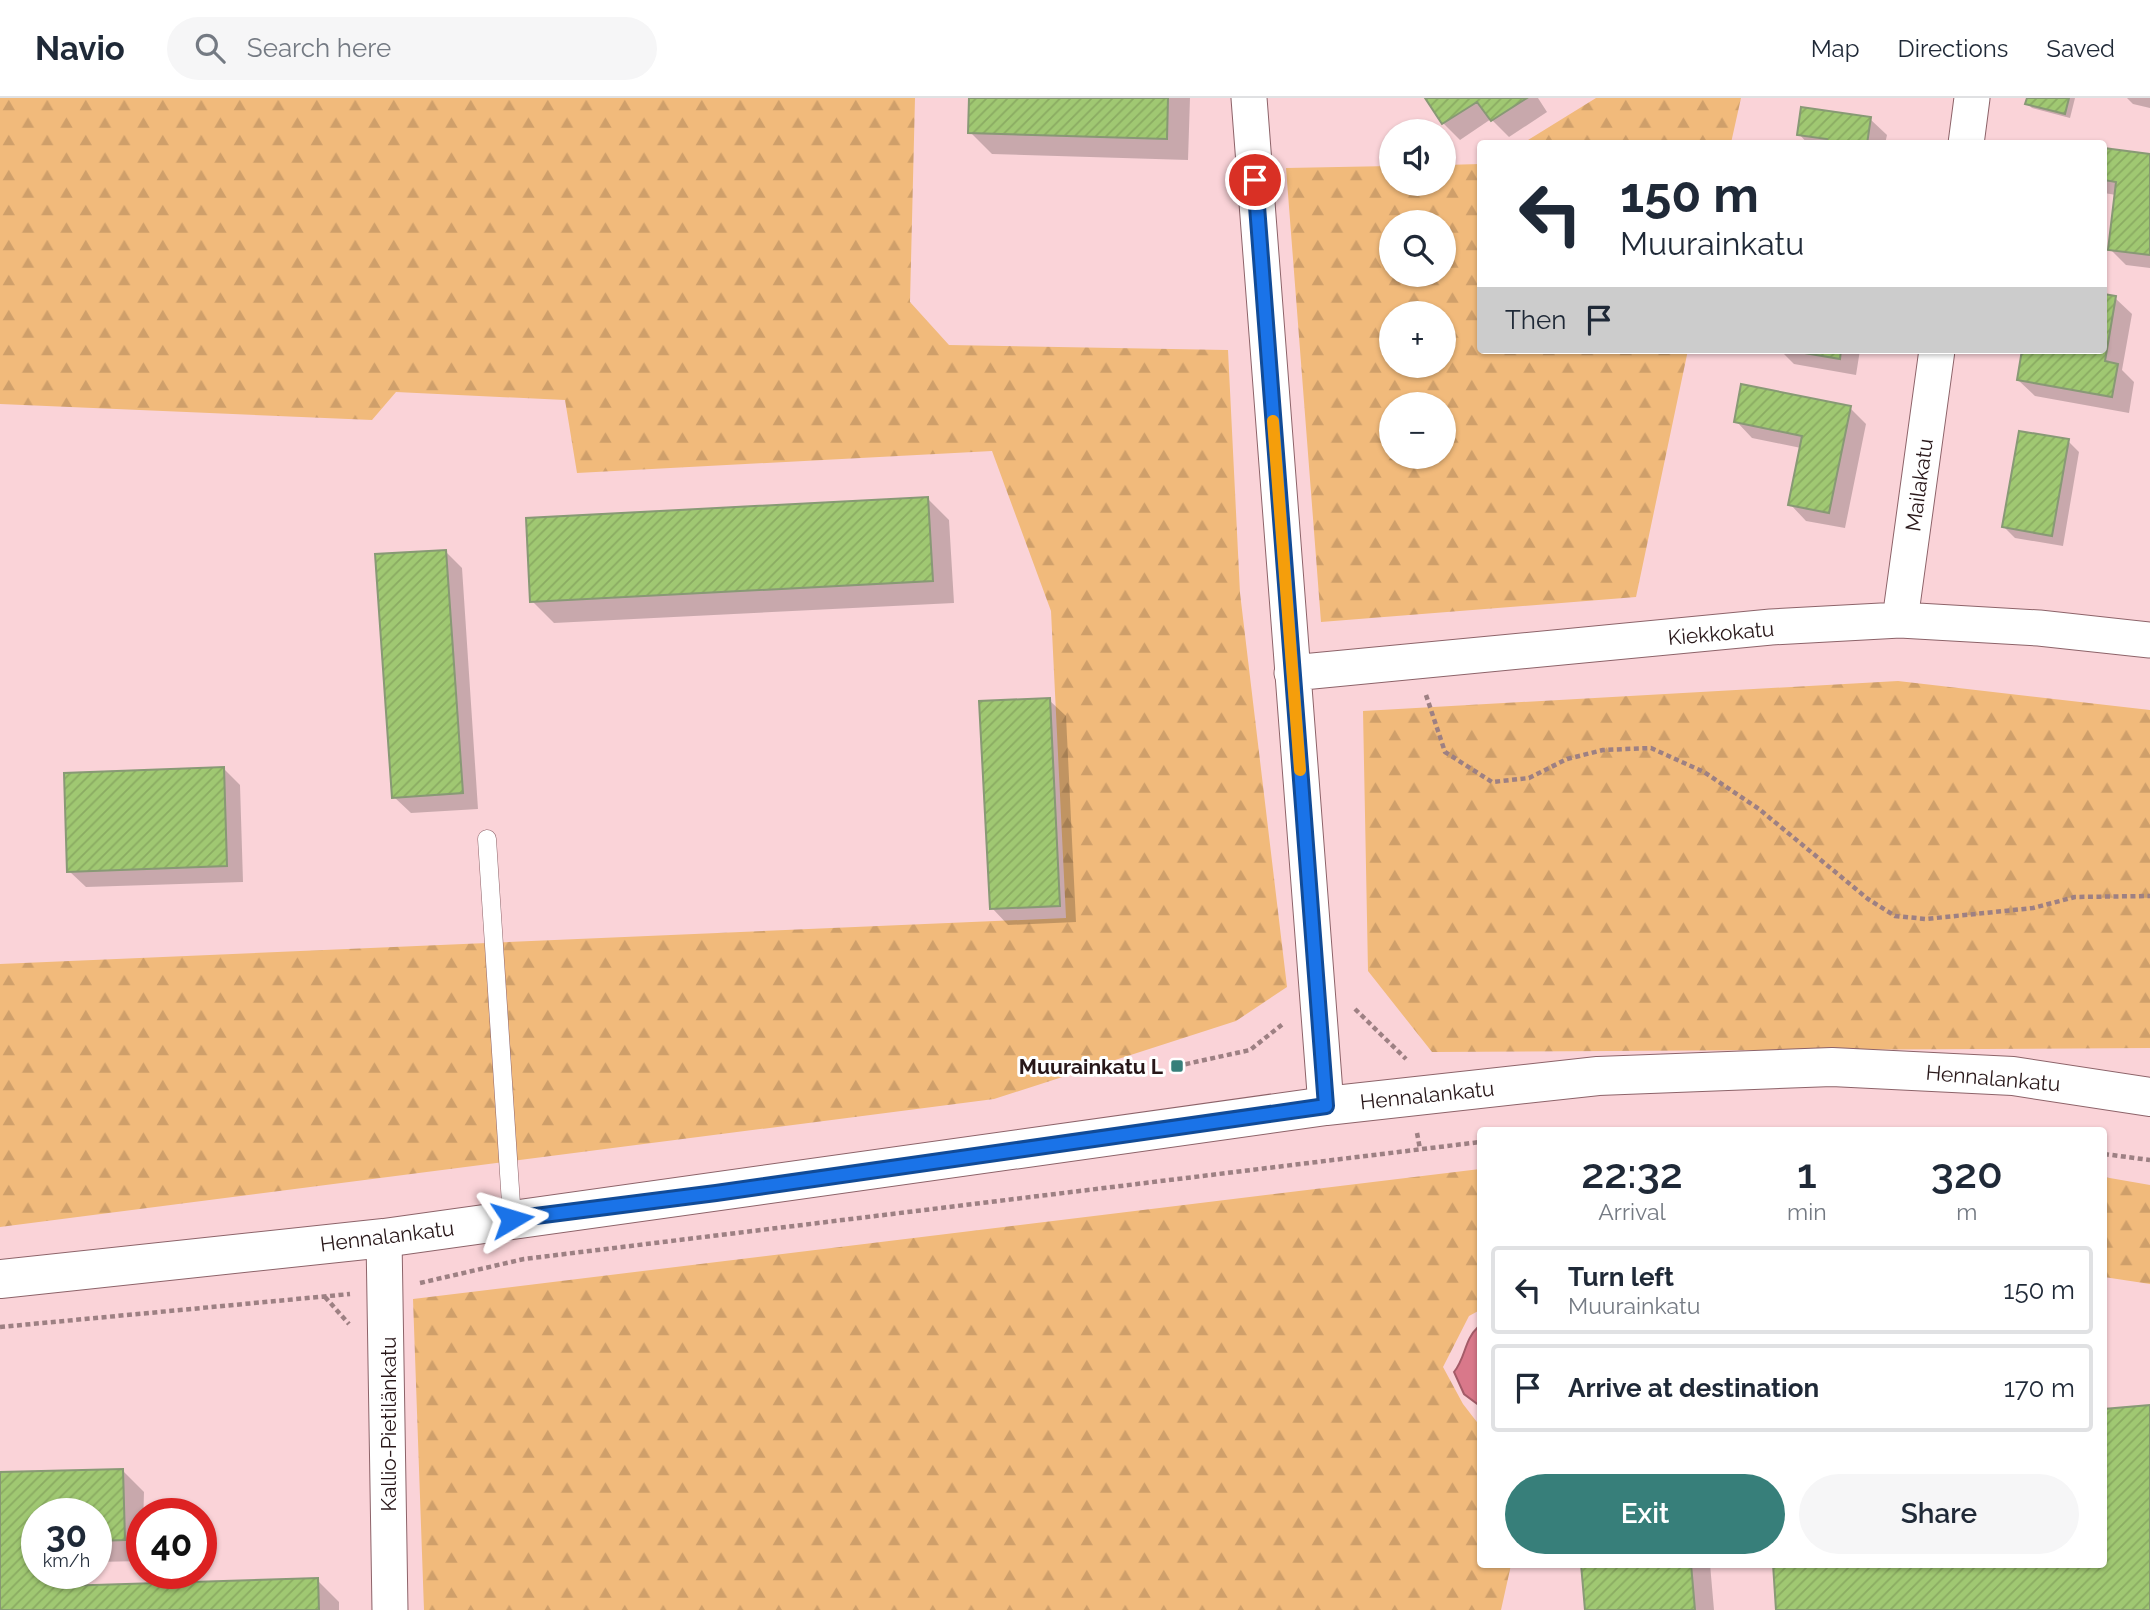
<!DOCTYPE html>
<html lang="en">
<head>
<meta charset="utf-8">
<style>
	body { margin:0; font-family:Raleway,sans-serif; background:#f6f6f7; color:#1f2937; height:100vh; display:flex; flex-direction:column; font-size:26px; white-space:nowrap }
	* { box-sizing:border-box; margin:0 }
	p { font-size:23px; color:#747a83 }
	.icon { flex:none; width:38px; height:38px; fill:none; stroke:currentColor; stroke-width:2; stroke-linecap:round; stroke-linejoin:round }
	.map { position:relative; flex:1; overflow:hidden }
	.drawer { position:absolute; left:1477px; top:1029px; width:630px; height:441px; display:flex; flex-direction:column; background:#fff; border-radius:7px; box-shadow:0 2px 5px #0004 }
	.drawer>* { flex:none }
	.hud { position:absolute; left:1477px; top:42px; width:630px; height:214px; border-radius:7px; box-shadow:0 2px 5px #0004; background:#fff; color:#1f2937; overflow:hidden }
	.controls { position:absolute; left:1379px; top:21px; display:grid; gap:14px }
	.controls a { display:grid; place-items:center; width:77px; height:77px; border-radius:50%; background:#fff; box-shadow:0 2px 5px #0004; font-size:35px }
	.speed { position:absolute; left:21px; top:1400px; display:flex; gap:14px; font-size:35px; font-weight:700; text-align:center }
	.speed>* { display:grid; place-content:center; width:91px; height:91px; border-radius:50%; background:#fff; box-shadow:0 2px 5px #0004; line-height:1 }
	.speed small { font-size:18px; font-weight:400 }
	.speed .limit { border:10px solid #d22; background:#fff; color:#111 }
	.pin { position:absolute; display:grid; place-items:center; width:60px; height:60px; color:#fff; margin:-30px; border:4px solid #fff; border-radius:50%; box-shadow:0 2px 7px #0007 }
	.me { position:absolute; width:77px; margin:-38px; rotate:83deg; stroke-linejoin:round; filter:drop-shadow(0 0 5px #0008) }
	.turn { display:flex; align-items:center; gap:24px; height:147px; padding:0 28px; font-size:32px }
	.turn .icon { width:91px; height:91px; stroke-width:2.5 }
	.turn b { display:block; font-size:49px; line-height:60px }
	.then { display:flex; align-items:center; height:66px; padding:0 28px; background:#0003; gap:14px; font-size:26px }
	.eta { display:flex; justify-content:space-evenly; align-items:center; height:119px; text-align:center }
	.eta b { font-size:42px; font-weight:600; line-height:49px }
	.action { display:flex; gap:14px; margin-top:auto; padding:14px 28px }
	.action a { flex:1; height:80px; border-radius:42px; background:#377f7a; color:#fff; font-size:28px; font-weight:600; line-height:80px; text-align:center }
	.action a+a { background:#f6f6f7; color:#1f2937 }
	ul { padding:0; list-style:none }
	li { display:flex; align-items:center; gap:21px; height:88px; margin:0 14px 10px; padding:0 14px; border:4px solid #e0e1e3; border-radius:7px }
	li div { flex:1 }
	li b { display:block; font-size:26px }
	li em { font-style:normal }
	header { display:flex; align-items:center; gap:42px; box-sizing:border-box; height:98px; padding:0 35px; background:#fff; border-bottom:2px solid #e0e1e3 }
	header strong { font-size:33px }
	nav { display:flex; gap:38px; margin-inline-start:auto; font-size:24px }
	.search { width:490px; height:63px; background:#f6f6f7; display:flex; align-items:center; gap:18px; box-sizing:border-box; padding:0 24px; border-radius:38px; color:#747a83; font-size:26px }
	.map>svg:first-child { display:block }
	.forest { fill:url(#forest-firs); fill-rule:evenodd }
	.water { fill:#d9788a; stroke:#a45b68; stroke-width:2 }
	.shadow { fill:#0003 }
	.building { fill:url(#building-hatch); stroke:#889975; stroke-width:2 }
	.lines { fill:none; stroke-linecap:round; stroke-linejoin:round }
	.service-casing { stroke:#8d6369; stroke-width:19 }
	.minor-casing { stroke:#8d6369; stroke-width:37 }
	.tertiary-casing { stroke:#8d6369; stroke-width:40 }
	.path { stroke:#9d8083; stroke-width:4.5; stroke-dasharray:5 3.5; stroke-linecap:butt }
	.service { stroke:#fff; stroke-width:18 }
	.minor { stroke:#fff; stroke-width:35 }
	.tertiary { stroke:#fff; stroke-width:38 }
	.route-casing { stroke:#114b97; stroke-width:18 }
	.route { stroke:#1a73e8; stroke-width:12 }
	.slow { stroke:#f59e0b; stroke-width:12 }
	.poi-dot { fill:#377f7a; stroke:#fff; stroke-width:2.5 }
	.labels { text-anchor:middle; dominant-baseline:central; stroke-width:6; stroke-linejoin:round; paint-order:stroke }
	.street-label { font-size:21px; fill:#281719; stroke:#fff }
	.poi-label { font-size:21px; font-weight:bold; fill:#281719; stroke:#fff; text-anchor:end }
</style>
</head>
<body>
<header>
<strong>Navio</strong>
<div class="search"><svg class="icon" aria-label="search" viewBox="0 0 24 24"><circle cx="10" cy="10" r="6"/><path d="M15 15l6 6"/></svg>Search here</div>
<nav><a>Map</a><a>Directions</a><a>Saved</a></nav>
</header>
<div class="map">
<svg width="2150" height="1512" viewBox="0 0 2150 1512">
	<defs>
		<pattern id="forest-firs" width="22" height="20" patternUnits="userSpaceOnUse" patternTransform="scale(1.75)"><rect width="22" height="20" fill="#f1ba7b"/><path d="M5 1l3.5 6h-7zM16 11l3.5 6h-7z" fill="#cf9f6a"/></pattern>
		<pattern id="building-hatch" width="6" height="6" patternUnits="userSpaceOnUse" patternTransform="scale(1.75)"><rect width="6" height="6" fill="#a0c872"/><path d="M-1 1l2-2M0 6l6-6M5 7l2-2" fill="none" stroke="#8aab62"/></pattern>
	</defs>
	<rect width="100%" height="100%" fill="#fad3d8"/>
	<path class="forest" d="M0,0H915L910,204L949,247L1228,252L1240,495L1287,889L1236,923L994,1001L0,1129V866L1066,820L1051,513L992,353L577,375L565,302L396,294L372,322L0,306Z
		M1596,0H1741L1731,45H1523Z
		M1480,66V252H1688L1636,499L1321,524L1286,70L1391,68V86H1444V67ZM1444,124V177H1391V124ZM1444,215V268H1391V215ZM1444,306V359H1391V306Z
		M1898,583L2150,612V950L1432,954L1368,873L1363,613Z
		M1480,1071V1212L1469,1218L1443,1269L1463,1306L1480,1328V1466L1511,1467L1501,1512H424L413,1201Z
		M2104,1079L2150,1087V1186L2104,1179Z"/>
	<path class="water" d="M1478,1229L1480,1230V1308L1464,1296L1454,1274C1466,1259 1464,1242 1478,1229Z"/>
	<path class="shadow" d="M971,0H1190L1188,62L992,56L970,34Z
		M1427,0H1538L1547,14L1509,39L1491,21L1460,42L1443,25Z
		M2029,0H2075L2070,20L2032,10L2027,5Z
		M2127,0H2150V10L2133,6Z
		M1870,21L1887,37L1885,46H1808L1799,36Z
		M2104,52L2150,57V170L2126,167L2110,151L2116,97L2104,95Z
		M2104,198L2115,200L2132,216L2122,272L2134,284L2129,315L2035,298L2018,282L2024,252H2104Z
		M1780,252H1860L1856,277L1794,266Z
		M1850,310L1866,326L1845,430L1806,423L1790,406L1801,350L1752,340L1736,323Z
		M2068,343L2079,354L2063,448L2015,440L2004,429Z
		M928,401L949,422L954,505L554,525L532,503Z
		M445,453L462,470L478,711L411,715L394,699Z
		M1049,602L1066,618L1076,824L1008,827L992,810Z
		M224,671L240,687L243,784L86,789L69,773Z
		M2150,1309V1512H1778L2104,1466V1313Z
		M123,1373L144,1394L142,1463L96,1464V1416H37V1475H81V1489L317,1482L339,1504V1512H0V1376Z
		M1583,1466H1710L1714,1512H1587Z"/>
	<path class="building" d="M969,0H1168L1167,41L968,35Z
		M1425,0H1527L1491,23L1477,4L1442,26Z
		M2027,0H2069L2065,16L2025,6Z
		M1801,9L1871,19L1867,46H1826L1827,41L1797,37Z
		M2104,50L2150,56V157L2108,152L2116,84L2104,82Z
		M2104,196L2116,198L2105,263L2118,266L2112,299L2017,282L2022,252H2104Z
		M1787,252H1841L1840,261Z
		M1741,286L1851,308L1829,415L1788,407L1802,338L1734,324Z
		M2019,333L2069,341L2052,438L2002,429Z
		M928,399L933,483L530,504L526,420Z
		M446,452L463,695L392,700L375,456Z
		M1050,600L1060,808L990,811L979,603Z
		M224,669L227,768L67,774L64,675Z
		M2150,1307V1512H1776L1773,1466H2104V1311Z
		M123,1371L125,1442L96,1443V1416H37V1475H60L61,1488L318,1480L319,1512H0V1374Z
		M1581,1466H1691L1695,1512H1585Z"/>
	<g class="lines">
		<g class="service-casing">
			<path id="service" d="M487,741L512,1121"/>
		</g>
		<g class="minor-casing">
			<path id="minor" d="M1249,0L1326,1008
				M1966,46L1972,0
				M1900,522L1937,252
				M1292,575L1771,529L1900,522L2039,530L2150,542
				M384,1140L390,1512"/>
		</g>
		<g class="tertiary-casing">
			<path id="tertiary" d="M0,1181L384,1140L1326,1008L1598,978L1832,969L2013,978L2150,999"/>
		</g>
		<path class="path" d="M1426,597L1445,654L1492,684L1529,680L1567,661L1603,652L1651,650L1704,674L1759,711L1868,801L1895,818L1926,821L2033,810L2075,799L2150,798
			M1355,911L1406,961
			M1177,968L1250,952L1284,925
			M1572,1032H1687
			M1417,1035L1420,1051
			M2104,1056L2150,1062
			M420,1185L524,1161L1480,1044
			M325,1199L349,1226
			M0,1229L350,1196"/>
		<use href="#service" class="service"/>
		<use href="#minor" class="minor"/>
		<use href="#tertiary" class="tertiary"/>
	</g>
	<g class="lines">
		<g class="route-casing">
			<path id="route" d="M512,1121L716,1095L1326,1008L1255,82"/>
		</g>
		<use href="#route" class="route"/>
		<path class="slow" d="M1273,323L1300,672"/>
	</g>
	<rect class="poi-dot" x="1170" y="961" width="14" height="14" rx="3.5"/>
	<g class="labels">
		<g class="street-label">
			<text transform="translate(1919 387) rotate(-82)">Mailakatu</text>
			<text transform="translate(1721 535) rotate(-5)">Kiekkokatu</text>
			<text transform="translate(1993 980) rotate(5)">Hennalankatu</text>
			<text transform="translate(1427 997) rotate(-6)">Hennalankatu</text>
			<text transform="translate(387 1138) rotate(-7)">Hennalankatu</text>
			<text transform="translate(388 1326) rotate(-90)">Kallio-Pietilänkatu</text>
		</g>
		<g class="poi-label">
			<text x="1163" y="968">Muurainkatu L</text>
		</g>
	</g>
</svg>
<div class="controls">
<a><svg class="icon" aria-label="sound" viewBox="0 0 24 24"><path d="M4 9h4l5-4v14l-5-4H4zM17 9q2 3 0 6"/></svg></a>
<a><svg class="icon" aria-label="search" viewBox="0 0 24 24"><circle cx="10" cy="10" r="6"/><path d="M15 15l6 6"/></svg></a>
<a>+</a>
<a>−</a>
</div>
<div class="speed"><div>30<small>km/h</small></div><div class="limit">40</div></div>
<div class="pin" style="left:1255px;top:82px;background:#d93025"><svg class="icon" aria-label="arrive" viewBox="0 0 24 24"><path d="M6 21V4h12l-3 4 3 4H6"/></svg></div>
<svg class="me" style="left:512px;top:1121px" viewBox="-20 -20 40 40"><path d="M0-17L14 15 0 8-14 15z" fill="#1a73e8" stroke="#fff" stroke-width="4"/></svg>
<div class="hud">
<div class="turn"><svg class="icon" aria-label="left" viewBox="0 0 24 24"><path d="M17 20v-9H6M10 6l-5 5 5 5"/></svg><div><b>150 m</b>Muurainkatu</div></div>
<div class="then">Then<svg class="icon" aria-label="arrive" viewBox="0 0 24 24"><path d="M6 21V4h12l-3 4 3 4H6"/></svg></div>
</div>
<section class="drawer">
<div class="eta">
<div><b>22:32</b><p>Arrival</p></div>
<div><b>1</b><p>min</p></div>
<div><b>320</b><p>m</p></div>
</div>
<ul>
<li><svg class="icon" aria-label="left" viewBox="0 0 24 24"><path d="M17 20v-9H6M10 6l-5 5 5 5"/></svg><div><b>Turn left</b><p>Muurainkatu</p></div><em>150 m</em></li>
<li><svg class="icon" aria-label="arrive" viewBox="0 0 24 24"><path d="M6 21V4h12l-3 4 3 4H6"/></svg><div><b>Arrive at destination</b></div><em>170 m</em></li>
</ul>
<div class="action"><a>Exit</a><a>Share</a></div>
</section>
</div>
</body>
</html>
